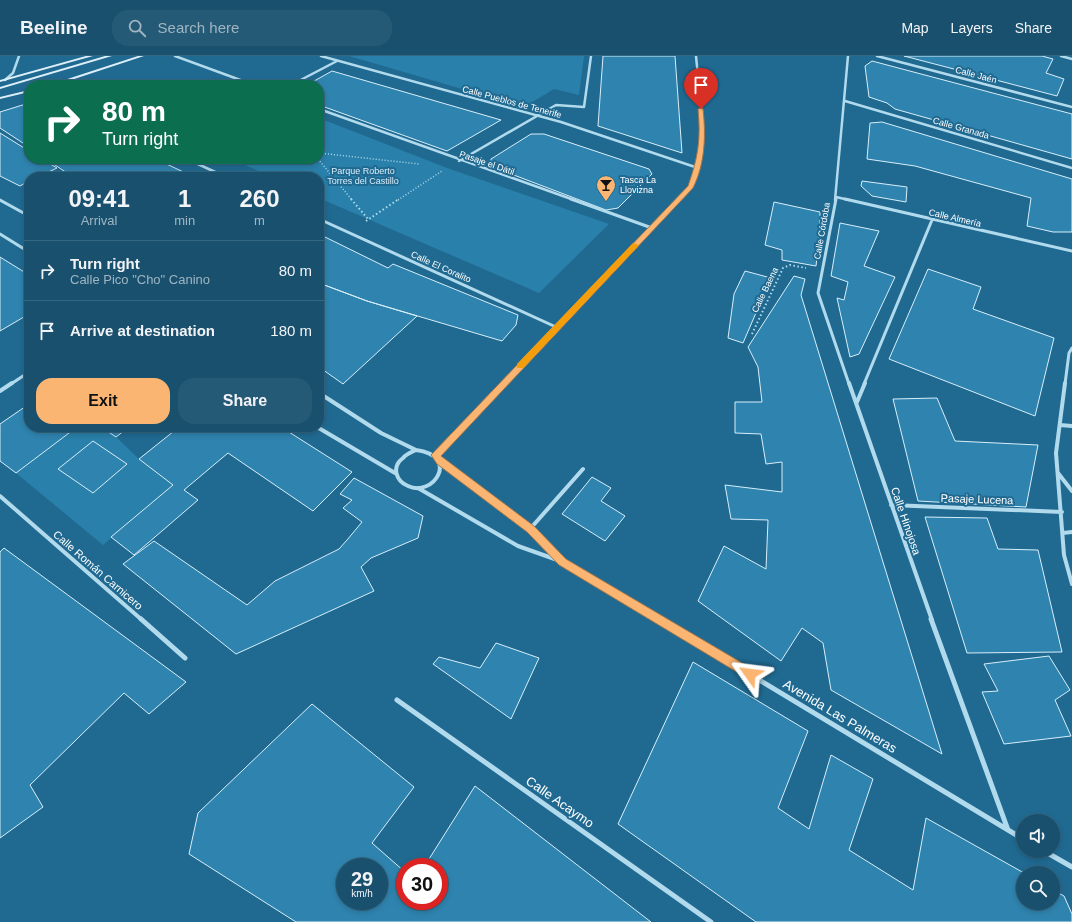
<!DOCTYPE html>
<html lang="en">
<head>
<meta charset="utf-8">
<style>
	body { margin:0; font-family:Helvetica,sans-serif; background:#255a76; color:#f1f3f6; height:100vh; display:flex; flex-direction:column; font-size:15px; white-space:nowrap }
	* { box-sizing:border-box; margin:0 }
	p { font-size:13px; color:#9fb5c2 }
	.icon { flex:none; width:22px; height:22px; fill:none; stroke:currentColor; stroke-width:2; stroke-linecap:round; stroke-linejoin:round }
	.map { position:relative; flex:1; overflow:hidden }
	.side { position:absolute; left:24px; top:116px; width:300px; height:260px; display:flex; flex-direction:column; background:#18506e; border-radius:16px; box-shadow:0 2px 6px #0003,0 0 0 1px #366781 }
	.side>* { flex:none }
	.hud { position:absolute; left:24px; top:24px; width:300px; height:84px; border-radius:16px; box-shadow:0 2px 6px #0003,0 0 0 1px #366781; background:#0b6e4f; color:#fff; overflow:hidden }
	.buttons { position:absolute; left:1016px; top:758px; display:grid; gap:8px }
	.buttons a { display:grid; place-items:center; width:44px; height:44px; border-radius:50%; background:#18506e; box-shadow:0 2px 6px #0003,0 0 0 1px #366781; font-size:20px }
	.speed { position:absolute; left:336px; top:802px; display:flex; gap:8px; font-size:20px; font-weight:700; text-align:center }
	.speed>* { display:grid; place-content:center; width:52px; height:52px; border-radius:50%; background:#18506e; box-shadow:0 2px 6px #0003,0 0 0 1px #366781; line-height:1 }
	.speed small { font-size:10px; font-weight:400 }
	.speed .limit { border:6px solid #d22; background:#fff; color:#111 }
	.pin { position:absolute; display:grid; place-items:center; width:34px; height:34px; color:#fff; margin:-41px -17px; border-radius:50% 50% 50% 0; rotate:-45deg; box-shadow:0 0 4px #0007 }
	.pin .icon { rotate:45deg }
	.me { position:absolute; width:44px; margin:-22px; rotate:301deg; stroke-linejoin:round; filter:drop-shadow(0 0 3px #0008) }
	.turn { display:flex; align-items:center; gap:14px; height:84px; padding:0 12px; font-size:18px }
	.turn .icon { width:52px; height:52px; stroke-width:2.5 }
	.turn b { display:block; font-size:28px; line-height:34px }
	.eta { display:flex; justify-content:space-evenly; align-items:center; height:68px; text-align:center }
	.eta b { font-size:24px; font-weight:700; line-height:28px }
	.primary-button { display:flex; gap:8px; margin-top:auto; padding:8px 12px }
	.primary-button a { flex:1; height:46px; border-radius:16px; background:#fbb572; color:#111; font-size:16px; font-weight:700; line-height:46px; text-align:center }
	.primary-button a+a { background:#255a76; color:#f1f3f6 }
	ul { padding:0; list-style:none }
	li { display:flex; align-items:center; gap:12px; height:60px; padding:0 12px; border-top:1px solid #366781 }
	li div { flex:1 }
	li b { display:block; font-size:15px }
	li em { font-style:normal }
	header { display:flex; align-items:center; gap:24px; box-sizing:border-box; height:56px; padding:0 20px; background:#18506e; border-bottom:1px solid #366781 }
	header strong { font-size:19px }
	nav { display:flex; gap:22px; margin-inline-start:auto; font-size:14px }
	.search { width:280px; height:36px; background:#255a76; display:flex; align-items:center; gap:10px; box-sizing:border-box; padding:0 14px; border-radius:16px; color:#9fb5c2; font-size:15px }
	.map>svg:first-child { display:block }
	.green { fill:#2980aa }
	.building { fill:#2f84af; stroke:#d7eefa; fill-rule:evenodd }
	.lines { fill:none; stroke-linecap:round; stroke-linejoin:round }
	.path-far1 { stroke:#b1daed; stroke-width:1.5; stroke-dasharray:1 2; stroke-linecap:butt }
	.path { stroke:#b1daed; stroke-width:2; stroke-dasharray:1.5 2.5; stroke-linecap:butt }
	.street-far3 { stroke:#b1daed; stroke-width:2.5 }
	.street-far2 { stroke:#b1daed; stroke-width:3 }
	.street-far1 { stroke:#b1daed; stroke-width:4 }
	.street { stroke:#b1daed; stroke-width:5 }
	.secondary { fill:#ddf0fa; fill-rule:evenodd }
	.route { fill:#fbb572; stroke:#a3764a }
	.slow { fill:#f59e0b }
	.labels { text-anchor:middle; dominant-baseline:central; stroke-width:4; stroke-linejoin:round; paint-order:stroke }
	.far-street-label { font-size:9px; fill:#fff; stroke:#206a92 }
	.far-park-label { font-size:9px; fill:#d7eefa; stroke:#206a92 }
	.far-poi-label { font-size:9px; fill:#fff; stroke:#206a92; text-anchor:start }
	.street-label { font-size:11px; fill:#fff; stroke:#206a92 }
	.near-street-label { font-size:13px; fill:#fff; stroke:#206a92 }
</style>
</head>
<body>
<header>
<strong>Beeline</strong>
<div class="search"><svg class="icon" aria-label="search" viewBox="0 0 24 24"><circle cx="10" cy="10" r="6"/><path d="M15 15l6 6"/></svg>Search here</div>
<nav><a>Map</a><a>Layers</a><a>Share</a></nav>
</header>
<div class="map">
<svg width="1072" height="866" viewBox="0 0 1072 866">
	<rect width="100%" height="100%" fill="#206a92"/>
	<path class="green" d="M349,0H584L579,39L554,33L524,51Z
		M319,62L447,112L609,168L539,237L319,142V121H272L232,103H319Z
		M77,371H101L116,381L139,403L173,429L103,489L16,417Z"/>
	<path class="building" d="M603,0H675L682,97L598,70Z
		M904,0H1042L1053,3L1046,17L1064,23L1057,40Z
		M872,5L1072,58V103L895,53L887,47L869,41L865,10Z
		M332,15L501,64L447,95L319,49V29H307Z
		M29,47V91L0,72V56Z
		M882,66L1072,123V176H1053L1027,170L1031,142L915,110L867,103L870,67Z
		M0,77L29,95V103H42L57,112L38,121H29V125L20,130L0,120Z
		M531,78H544L649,113L652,118L618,152L606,154L490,110L491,103Z
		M46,103H156L194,121H73Z
		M862,125L907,131L906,146L872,140L861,130Z
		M774,146L820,156V174L816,210L782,204V194L765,189Z
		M840,167L879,175L864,210L895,221L859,298L850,301L837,242L844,244L848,226L831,220Z
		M325,181L388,212L393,208L518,259L516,269L502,285L367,245L319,227V186Z
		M0,201L29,219V258L0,275Z
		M928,213L981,231L973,253L1054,282L1035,360L889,303Z
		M745,215L771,222L743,287L728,282L734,238Z
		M794,220L805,223L801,239L942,698L831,634L823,587L802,572L781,605L698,545L724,490L766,513L768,464L731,463L725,429L782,436V406L766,408L761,378L735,377V346H762L758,311L748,291Z
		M319,227L367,245L417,260L343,328L319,311Z
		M937,342L955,385L1038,389L1026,451L918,445L893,343Z
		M29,348V371H77L16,417L0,405V368Z
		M101,371H129L116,381Z
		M179,371H281L352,416L313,455L228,397L184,434L198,444L134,499L111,481L173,429L139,403Z
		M93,385L127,408L93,437L58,413Z
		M592,421L611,432L601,445L625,460L605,485L562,458Z
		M354,422L423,460L418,482L371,502L361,511L374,535L236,598L123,508L154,485L247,549L275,525L339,493L347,484L362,466L343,452L352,444L340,438Z
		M925,461L987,462L998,493L1038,494L1062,596L967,597Z
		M4,492L186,626L149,658L124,637L30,729L43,751L0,782V496Z
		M496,587L539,602L511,663L433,608L439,601L480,612Z
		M1049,600L1070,634L1055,644L1071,680L1004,688L982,636L998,635L984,608Z
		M693,606L808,675L778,752L809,773L831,699L873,723L849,794L913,834L926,762L1024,817L1023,847H1053V834L1064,840L1072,858V866H756L618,768Z
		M312,648L414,731L372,787L405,816V845H439V811H424L475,730L651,866H296L189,798L198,757ZM345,811H379V845H345Z"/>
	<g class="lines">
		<path class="path-far1" d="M319,97L419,108
			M318,103L352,144
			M398,144L442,115"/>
		<path class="path" d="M351,143L368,163
			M366,165L399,143
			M752,278L783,212L790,209L806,212"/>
		<path class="street-far3" d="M175,0L254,29
			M321,0L561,66L698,112
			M877,0L1072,51
			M1061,0L1072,3
			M5,24L13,17L19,0
			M291,29L337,5
			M845,45L1072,112
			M319,53L574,144
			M187,103L226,121
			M459,105L556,49L584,51L591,0
			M836,141L849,144
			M679,144C683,140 688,135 691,131C711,97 699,37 696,0
			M835,144L848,0"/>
		<path class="street-far2" d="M571,143L652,172
			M836,143L818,237L849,328
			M845,143L1072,195
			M0,144L29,160
			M319,163L556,271
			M0,178L29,196
			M11,328L29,316
			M503,328L680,143
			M864,328L932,164
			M1065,328L1069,297L1072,292"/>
		<path class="street-far1" d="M849,327L932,564
			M1065,327L1056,397L1064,499L1072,528
			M0,335L12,327
			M319,337L381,377L416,394
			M857,346L865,327
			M1060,369L1072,370
			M317,371L395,417
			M416,394C461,400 433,442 408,430C396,425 391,411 403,402C406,398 412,396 416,394Z
			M436,399L504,327
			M440,405L530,473L561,505
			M1058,417L1072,435
			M418,432L518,490L563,506L660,564
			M0,440L142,564
			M891,449L1062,456
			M530,473L583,413
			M1063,477L1072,476"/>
		<path class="street" d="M141,563L185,602
			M658,563L1023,783
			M931,563L1008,774
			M397,644L711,866
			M1044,795L1072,811"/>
		<path class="secondary" d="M86,0H93L0,26V24Z
			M105,0H112L0,33V31Z
			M138,0H144L56,29H49Z
			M29,34V36L0,43V41Z"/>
	</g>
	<path class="route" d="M701,52L703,53C706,80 705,108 693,132L441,400L534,470L566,503L754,614L755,618L754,622L750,624L559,509L527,476L437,408L431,399L688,130C698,102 701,83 698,53Z"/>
	<path class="slow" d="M633,187L639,189L523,312H517V308Z"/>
	<defs>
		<g id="bar-pin" transform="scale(1)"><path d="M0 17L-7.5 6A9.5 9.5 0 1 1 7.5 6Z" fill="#fbb572" stroke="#206a92"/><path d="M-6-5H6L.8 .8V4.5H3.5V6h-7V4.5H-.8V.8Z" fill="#111"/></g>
	</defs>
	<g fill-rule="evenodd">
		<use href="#bar-pin" x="606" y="129"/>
	</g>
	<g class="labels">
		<g class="far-street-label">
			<text transform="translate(976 19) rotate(15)">Calle Jaén</text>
			<text transform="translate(512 46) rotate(15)">Calle Pueblos de Tenerife</text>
			<text transform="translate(961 72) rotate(16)">Calle Granada</text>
			<text transform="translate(487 107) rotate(19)">Pasaje el Dátil</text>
			<text transform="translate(955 162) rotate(13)">Calle Almería</text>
			<text transform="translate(822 175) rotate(-80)">Calle Córdoba</text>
			<text transform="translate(441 211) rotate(24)">Calle El Coralito</text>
			<text transform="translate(765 234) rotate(-64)">Calle Baena</text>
		</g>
		<g class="far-park-label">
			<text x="363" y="115">Parque Roberto<tspan x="363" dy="10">Torres del Castillo</tspan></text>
		</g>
		<g class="far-poi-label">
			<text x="620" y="124">Tasca La<tspan x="620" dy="10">Llovizna</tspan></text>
		</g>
		<g class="street-label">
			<text transform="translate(977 443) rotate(2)">Pasaje Lucena</text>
			<text transform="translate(906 465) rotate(71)">Calle Hinojosa</text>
			<text transform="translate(98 514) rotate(41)">Calle Román Carnicero</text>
		</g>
		<g class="near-street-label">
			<text transform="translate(840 660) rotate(31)">Avenida Las Palmeras</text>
			<text transform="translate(560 746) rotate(35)">Calle Acaymo</text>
		</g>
	</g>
</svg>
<div class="buttons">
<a><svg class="icon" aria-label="sound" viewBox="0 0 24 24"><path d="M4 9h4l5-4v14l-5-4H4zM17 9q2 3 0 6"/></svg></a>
<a><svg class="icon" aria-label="search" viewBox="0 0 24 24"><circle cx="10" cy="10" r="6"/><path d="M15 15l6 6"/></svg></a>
</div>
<div class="speed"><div>29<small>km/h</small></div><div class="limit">30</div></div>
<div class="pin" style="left:701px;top:53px;background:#d93025"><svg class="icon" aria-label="arrive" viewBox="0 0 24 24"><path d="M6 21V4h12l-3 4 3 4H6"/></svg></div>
<svg class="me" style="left:750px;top:618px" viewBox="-20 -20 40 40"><path d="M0-17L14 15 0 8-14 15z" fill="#fbb572" stroke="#fff" stroke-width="4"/></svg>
<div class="hud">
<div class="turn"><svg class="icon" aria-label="right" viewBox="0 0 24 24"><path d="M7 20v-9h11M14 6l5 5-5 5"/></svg><div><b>80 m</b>Turn right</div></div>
</div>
<section class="side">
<div class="eta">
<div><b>09:41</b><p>Arrival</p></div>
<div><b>1</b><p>min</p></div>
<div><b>260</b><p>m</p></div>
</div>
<ul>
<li><svg class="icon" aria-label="right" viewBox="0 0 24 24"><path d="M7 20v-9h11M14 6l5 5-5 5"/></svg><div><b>Turn right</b><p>Calle Pico &quot;Cho&quot; Canino</p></div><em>80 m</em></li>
<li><svg class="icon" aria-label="arrive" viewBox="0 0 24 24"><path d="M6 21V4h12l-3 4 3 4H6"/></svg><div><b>Arrive at destination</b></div><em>180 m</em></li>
</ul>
<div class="primary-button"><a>Exit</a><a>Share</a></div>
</section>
</div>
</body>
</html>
